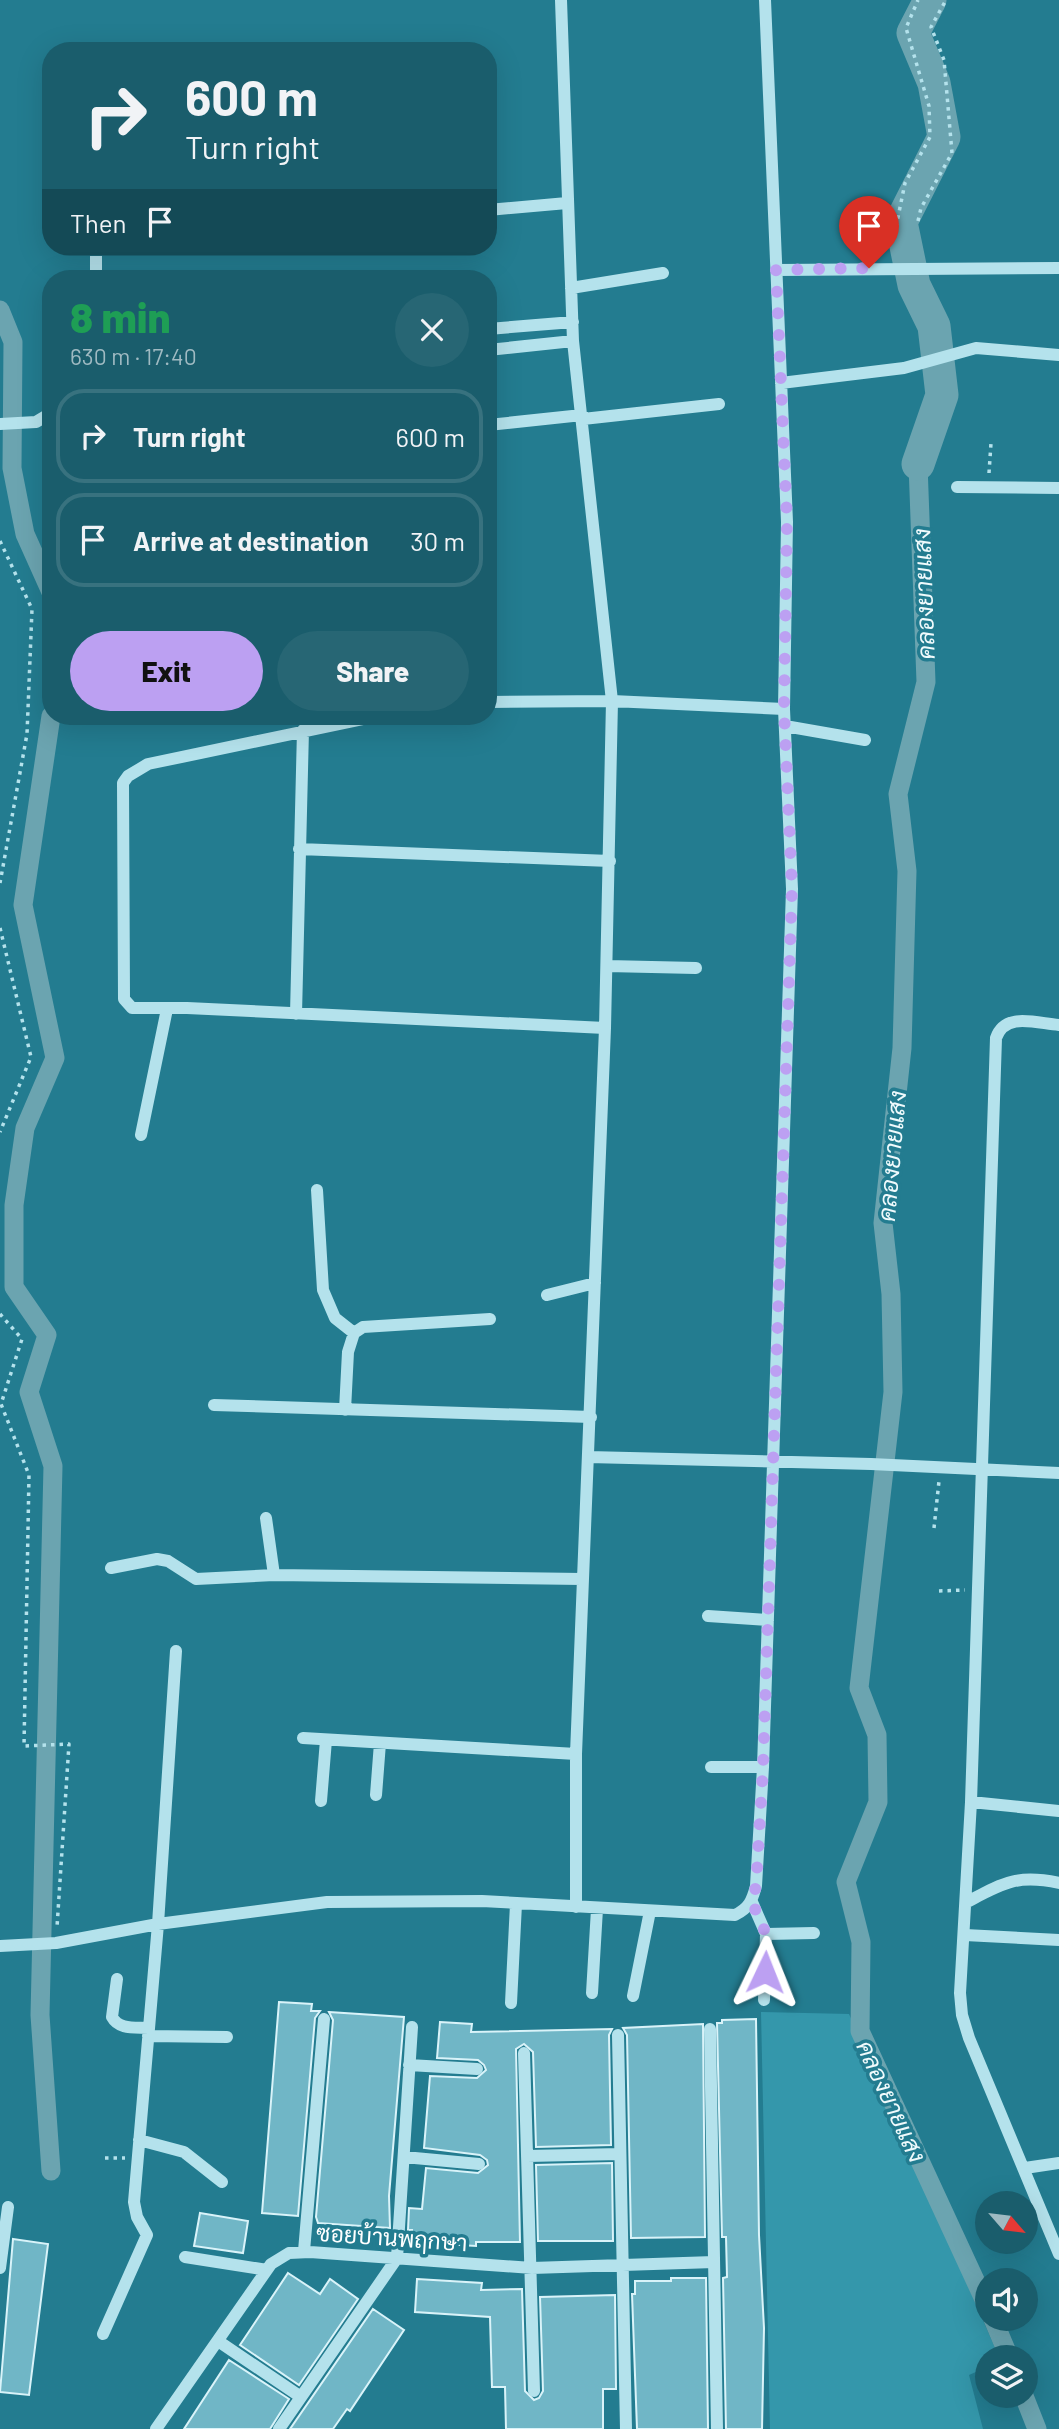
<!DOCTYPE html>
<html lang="en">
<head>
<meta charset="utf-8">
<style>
	body { margin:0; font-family:Barlow,Sarabun,sans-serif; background:#276674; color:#f1f3f6; height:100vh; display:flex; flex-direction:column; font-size:26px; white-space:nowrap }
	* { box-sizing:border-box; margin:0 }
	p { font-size:23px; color:#9fbac2 }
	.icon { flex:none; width:38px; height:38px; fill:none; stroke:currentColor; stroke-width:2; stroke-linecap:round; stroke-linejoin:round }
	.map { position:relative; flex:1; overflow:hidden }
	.drawer { position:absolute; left:42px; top:270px; width:455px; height:455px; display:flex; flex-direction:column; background:#1a5d6c; border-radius:28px; box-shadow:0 7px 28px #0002 }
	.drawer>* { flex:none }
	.top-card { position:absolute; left:42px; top:42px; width:455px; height:214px; border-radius:28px; box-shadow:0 7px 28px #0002; background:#1a5d6c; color:#f1f3f6; overflow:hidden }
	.needle { width:46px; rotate:118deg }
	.controls { position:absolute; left:975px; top:2191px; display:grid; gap:14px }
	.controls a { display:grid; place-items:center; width:63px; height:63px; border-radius:50%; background:#1a5d6c; box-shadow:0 7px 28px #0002; font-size:35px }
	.pin { position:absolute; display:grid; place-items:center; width:60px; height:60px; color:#fff; margin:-72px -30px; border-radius:50% 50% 50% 0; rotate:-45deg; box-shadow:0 0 7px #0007 }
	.pin .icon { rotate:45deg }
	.me { position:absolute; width:77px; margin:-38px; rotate:2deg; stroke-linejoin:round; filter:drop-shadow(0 0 5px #0008) }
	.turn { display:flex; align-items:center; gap:24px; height:147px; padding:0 28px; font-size:32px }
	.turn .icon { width:91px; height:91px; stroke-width:2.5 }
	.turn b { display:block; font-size:49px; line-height:60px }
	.then { display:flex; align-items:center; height:66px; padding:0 28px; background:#0003; gap:14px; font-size:26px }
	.round { display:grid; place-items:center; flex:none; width:74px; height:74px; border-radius:37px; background:#276674 }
	.overview { display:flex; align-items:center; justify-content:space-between; height:119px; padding:0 28px }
	h1 { font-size:42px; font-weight:800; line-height:52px; color:#1e9e55 }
	.action { display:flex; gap:14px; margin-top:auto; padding:14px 28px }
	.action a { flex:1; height:80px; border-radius:42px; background:#bca0f2; color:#111; font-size:28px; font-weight:800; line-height:80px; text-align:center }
	.action a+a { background:#276674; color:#f1f3f6 }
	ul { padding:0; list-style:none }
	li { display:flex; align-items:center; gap:21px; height:94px; margin:0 14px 10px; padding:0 14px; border:4px solid #38727f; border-radius:28px }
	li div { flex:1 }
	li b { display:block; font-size:26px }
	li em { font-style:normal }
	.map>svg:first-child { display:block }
	.green { fill:#3497ab }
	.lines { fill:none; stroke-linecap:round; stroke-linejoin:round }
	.canal { stroke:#6ba4b0; stroke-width:19 }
	.river { stroke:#6ba4b0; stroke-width:33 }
	.building { fill:#70b6c6; stroke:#d9f3f9; stroke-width:2 }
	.path { stroke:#b4e2ec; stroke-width:3.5; stroke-dasharray:3.5 5; stroke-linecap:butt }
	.minor { stroke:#b4e2ec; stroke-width:12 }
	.route { stroke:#bca0f2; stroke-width:12; stroke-dasharray:0 21.6 }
	.labels { text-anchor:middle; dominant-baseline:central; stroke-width:7; stroke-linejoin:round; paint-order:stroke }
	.street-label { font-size:23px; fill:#fff; stroke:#237c90 }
	.water-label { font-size:24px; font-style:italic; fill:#effafc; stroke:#237c90 }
</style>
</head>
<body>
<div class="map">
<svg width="1059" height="2429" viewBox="0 0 1059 2429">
	<rect width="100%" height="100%" fill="#237c90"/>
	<path class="green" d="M761,2012L849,2014L999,2357H987V2367L969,2375L983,2429H770Z"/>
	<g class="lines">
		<path class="canal" d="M0,310L13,342L12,468L25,534L51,592
			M918,464L926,682L898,794L907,871L902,1048L883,1223L891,1294L893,1392L859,1688L877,1735L878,1802L846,1882L861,1942L860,2031L987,2306
			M51,716L23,905L55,1058L25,1128L14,1205V1287L47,1335L29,1392L53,1466L40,2015L51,2171
			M993,2319L1009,2357
			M1024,2396L1037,2429"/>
		<path class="river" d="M918,464L942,395L934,326L914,285L901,222L944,137L934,83L913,33L930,0"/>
	</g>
	<path class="building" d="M279,2002L312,2004L311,2011H320L315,2018L298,2216L262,2213Z
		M329,2012L404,2017L389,2196L390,2228L318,2223L316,2217L333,2020Z
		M756,2019L759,2235L764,2328L762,2429H726L723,2278L727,2277L726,2237H722L717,2023H722V2020Z
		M440,2022L472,2024L471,2032L612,2029L609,2035L611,2145L536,2147L533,2052L524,2044L516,2049L520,2242H476V2246L411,2242L412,2230H408L409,2208L422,2209L426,2168L478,2173L488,2165L487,2160L480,2155L424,2148L430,2076L477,2078L486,2070L484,2065L478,2060L437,2058Z
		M703,2024L705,2237L631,2238L627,2035L623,2028Z
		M612,2163L613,2241H538L536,2165Z
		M200,2213L248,2221L243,2253L194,2246Z
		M13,2239L48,2244L29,2395L0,2392Z
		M288,2273L320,2294L330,2279L358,2299L299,2385L240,2345Z
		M671,2278H706L708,2429H637L632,2294H635V2281H671Z
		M417,2279L482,2283L481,2290L522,2289L525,2391L534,2400L539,2398L543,2391L540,2297L615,2295L616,2389H603V2429H506L505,2387H492L490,2317L415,2312Z
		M373,2309L404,2330L350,2411L347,2409L333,2429H290Z
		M229,2360L289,2399L270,2429H184Z"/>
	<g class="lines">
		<path class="path" d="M918,221L921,208L952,153L944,60L931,27L946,0
			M896,227L905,183L930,137L929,106L906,28L918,0
			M989,473L991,443
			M0,541L32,609L27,734L0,883
			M0,928L31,1057L0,1132
			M0,1314L22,1339L1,1404L29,1475L24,1746L69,1744L57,1927
			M934,1528L939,1481
			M939,1591L965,1590
			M105,2158H125"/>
		<path class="minor" d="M561,0L573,341L612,701L605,1028L576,1754V1907
			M488,210L567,203
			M776,270L1059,268
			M96,278V247
			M571,288L663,273
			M488,329L573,322
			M488,350L573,341
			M781,383L904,368L976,348L1059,355
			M583,419L719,404
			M0,424L36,422L51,413
			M488,425L582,415
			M957,487L1059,488
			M488,702L612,701L784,709
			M378,716L148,764L128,776L123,783L124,999L132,1008H187L605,1028
			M785,726L865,740
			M299,849L610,861
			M607,966L696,968
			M296,1014L303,730
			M1059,1025C1035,1023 1005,1012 996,1038L971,1802L960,1993L962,2015L969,2038L1059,2254
			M141,1135L167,1009
			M317,1190L323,1290L335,1318L354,1333
			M547,1295L595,1283
			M214,1405L591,1417
			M345,1410L348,1352L354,1333L363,1327L490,1319
			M588,1457L871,1464L1059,1473
			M266,1518L274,1575
			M111,1568L157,1559L168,1561L196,1579L274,1575L582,1579
			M708,1616L768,1620
			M303,1738L576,1754
			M711,1767H763
			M376,1795L380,1743
			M321,1801L326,1740
			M971,1802L1059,1811
			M752,1902L766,1934L764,2000
			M967,1902C1003,1883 1017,1874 1059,1883
			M766,1934L814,1933
			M965,1935L1059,1940
			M0,1946L56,1943L158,1924L327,1902L482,1901L735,1915C749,1908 752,1901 756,1886L763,1767L792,889L784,709L787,522L765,0
			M117,1979L112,2017C119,2030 135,2027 149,2028
			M592,1993L597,1909
			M633,1996L650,1911
			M511,2003L516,1904
			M710,2029L717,2429
			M618,2035L626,2429
			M148,2036L227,2037
			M524,2053L534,2391
			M409,2065L477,2069
			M139,2140L184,2152L222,2182
			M527,2156L620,2154
			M404,2157L479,2164
			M1025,2168L1059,2163
			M304,2251L324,2019
			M185,2257L267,2270
			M0,2268L8,2207
			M103,2334L147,2235L137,2217L134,2202L158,1924L176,1651
			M218,2341L301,2397
			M156,2429L271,2264L289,2253L310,2252L532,2268L714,2262
			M279,2429L397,2258L412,2027"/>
	</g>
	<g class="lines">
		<path class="route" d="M765,1972L766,1934L752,1902L756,1886L763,1768L792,889L784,709L787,522L776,270L869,268"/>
	</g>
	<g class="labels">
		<g class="street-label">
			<text transform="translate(392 2237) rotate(4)">ซอยบ้านพฤกษา</text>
		</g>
		<g class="water-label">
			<text transform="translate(923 594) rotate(-92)">คลองยายแสง</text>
			<text transform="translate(891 1156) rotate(-85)">คลองยายแสง</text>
			<text transform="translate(892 2101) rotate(65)">คลองยายแสง</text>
		</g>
	</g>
</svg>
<div class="controls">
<a><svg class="needle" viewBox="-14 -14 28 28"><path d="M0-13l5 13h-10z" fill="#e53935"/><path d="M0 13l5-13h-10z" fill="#9fbac2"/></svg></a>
<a><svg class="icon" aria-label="sound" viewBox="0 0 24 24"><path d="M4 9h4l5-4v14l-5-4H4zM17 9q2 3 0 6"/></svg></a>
<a><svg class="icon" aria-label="layers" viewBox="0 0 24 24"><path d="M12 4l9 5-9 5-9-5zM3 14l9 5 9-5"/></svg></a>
</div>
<div class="pin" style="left:869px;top:268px;background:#d93025"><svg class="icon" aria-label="arrive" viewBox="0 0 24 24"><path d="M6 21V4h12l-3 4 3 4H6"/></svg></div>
<svg class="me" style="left:765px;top:1972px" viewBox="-20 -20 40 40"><path d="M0-17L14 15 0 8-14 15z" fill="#bca0f2" stroke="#fff" stroke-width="4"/></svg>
<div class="top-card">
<div class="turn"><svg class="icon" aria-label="right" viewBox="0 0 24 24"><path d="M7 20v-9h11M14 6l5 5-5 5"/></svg><div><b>600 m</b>Turn right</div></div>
<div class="then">Then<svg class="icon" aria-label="arrive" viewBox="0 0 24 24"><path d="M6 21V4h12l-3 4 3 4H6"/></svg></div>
</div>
<section class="drawer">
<div class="overview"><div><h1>8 min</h1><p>630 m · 17:40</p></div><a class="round"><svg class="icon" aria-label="close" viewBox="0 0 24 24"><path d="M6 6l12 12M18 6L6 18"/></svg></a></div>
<ul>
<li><svg class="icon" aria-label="right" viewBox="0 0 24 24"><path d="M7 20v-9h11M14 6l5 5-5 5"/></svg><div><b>Turn right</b></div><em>600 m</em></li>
<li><svg class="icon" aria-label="arrive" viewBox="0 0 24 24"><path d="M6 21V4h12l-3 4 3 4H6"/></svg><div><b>Arrive at destination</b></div><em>30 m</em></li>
</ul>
<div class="action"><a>Exit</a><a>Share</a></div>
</section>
</div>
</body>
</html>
